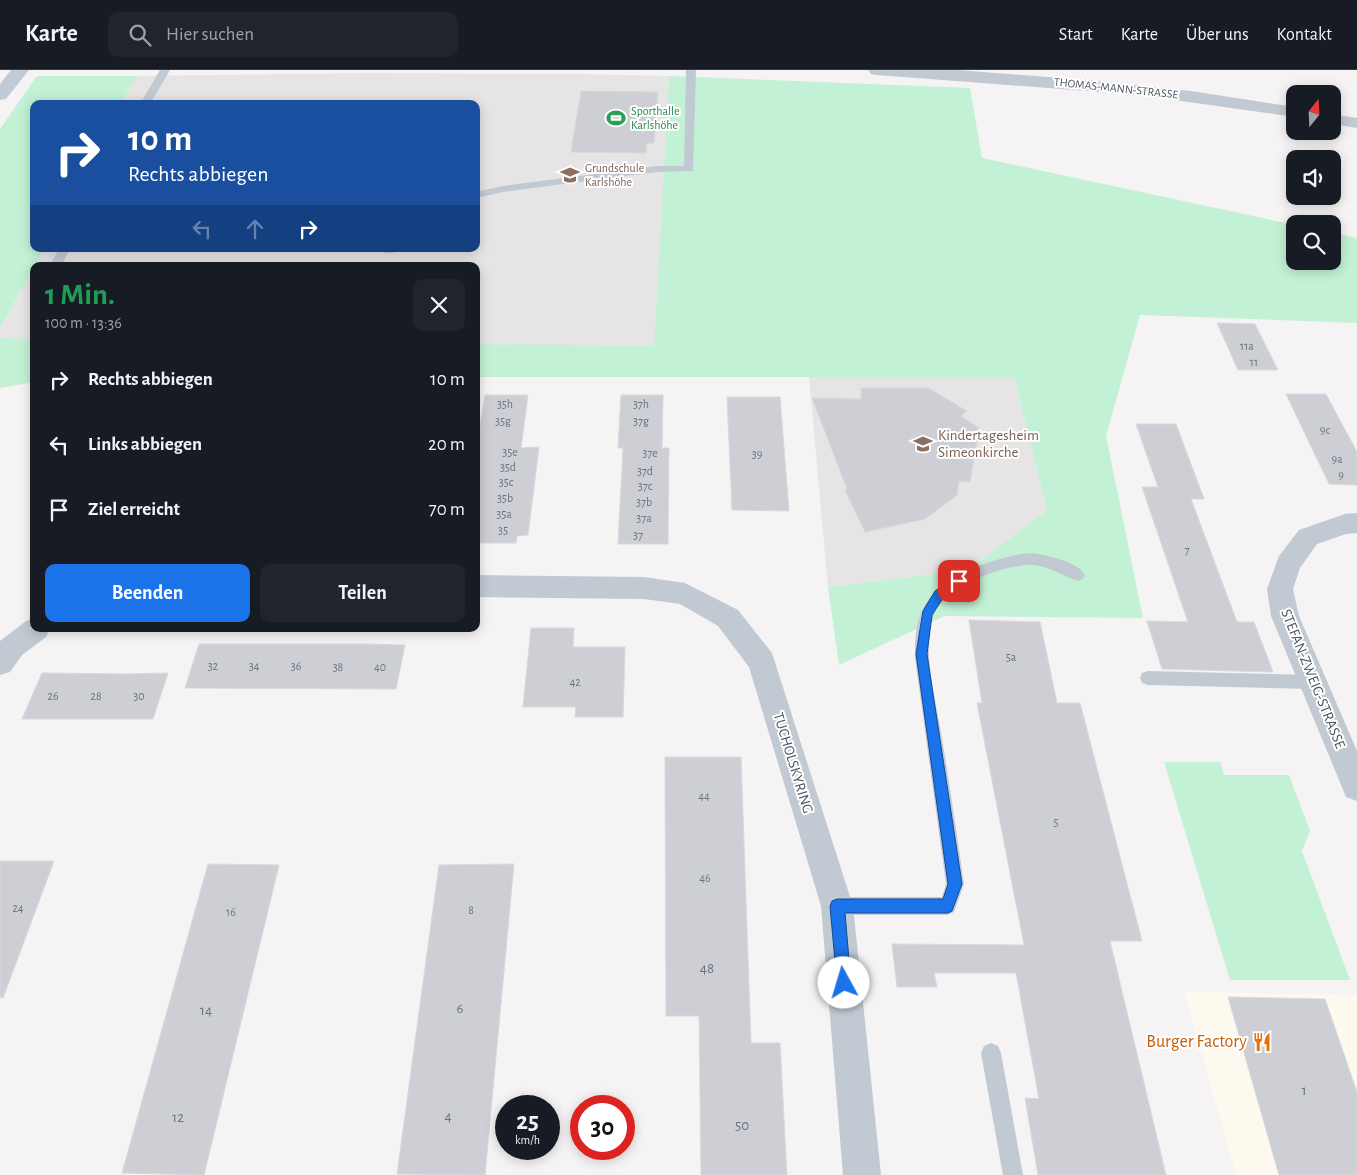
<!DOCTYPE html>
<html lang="de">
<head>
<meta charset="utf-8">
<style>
	body { margin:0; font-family:"Alegreya Sans",sans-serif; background:#20242c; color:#f1f3f6; height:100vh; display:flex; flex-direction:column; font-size:19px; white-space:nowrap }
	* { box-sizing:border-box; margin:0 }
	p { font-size:16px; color:#9ea1a6 }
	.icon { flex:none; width:28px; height:28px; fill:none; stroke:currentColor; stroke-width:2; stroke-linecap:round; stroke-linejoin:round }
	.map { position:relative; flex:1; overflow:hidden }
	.side { position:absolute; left:30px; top:192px; width:450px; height:370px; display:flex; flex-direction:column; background:#171b24; border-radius:10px; box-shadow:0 2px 12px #0003 }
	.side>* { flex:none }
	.banner { position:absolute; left:30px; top:30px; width:450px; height:152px; border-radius:10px; box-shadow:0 2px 12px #0003; background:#1a4fa0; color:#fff; overflow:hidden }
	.needle { width:32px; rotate:18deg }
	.controls { position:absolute; left:1286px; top:15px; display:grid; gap:10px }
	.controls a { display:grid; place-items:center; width:55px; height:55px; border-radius:10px; background:#171b24; box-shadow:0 2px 12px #0003; font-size:25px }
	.speed { position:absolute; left:495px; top:1025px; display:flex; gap:10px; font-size:25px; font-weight:700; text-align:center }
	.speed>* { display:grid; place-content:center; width:65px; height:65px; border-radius:50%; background:#171b24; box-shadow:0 2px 12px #0003; line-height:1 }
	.speed small { font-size:12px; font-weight:400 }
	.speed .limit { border:8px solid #d22; background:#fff; color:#111 }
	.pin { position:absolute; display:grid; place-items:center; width:42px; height:42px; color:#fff; margin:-21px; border-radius:10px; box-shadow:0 2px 8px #0006 }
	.me { position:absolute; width:55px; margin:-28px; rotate:354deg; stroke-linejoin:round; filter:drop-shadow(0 0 4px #0008) }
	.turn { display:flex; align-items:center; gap:18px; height:105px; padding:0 15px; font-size:22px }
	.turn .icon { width:65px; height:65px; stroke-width:2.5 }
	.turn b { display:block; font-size:35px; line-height:42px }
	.lanes { display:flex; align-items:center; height:48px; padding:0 15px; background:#0003; justify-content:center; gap:25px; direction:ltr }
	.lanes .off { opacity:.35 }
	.round { display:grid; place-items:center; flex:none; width:52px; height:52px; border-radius:10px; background:#20242c }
	.summary { display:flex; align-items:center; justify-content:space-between; height:85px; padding:0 15px }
	h1 { font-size:30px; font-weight:600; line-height:38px; color:#1e9e55 }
	.action { display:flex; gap:10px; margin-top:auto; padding:10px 15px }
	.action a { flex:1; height:58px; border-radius:10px; background:#1a73e8; color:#fff; font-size:20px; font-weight:600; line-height:58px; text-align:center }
	.action a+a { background:#20242c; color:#f1f3f6 }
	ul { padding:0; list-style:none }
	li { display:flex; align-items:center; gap:15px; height:65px; padding:0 15px }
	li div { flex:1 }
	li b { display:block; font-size:19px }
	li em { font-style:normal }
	header { display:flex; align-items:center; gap:30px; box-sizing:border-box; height:70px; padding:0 25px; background:#171b24; border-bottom:1px solid #363941 }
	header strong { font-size:24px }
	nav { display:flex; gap:28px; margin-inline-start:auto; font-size:18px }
	.search { width:350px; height:45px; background:#20242c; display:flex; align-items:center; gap:12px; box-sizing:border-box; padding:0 18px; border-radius:10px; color:#9ea1a6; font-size:19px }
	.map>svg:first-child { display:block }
	.commercial { fill:#fdf9ef }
	.education { fill:#e6e4e5 }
	.green { fill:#c3f1d5 }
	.building { fill:#cdcfd5; stroke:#d7d9de }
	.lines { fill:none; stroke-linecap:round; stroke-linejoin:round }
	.lane { fill:#c1cad2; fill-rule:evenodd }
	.street { fill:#c1cad2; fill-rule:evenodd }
	.secondary { fill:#c1cbd6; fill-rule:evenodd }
	.route { fill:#1a73e8; stroke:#114b97 }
	.labels { text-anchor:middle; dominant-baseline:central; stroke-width:4; stroke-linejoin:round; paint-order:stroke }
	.far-street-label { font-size:12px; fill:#4a5661; stroke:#fff }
	.far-leisure-label { font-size:12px; fill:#27864d; stroke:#fff; text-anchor:start }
	.far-education-label { font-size:12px; fill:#785e54; stroke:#fff; text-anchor:start }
	.number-label { font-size:12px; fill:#6b747e }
	.education-label { font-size:15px; fill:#785e54; stroke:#fff; text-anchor:start }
	.street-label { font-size:15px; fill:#4a5661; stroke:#fff }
	.near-number-label { font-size:15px; fill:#6b747e }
	.near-food-label { font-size:18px; fill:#c56008; stroke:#fff; text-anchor:end }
</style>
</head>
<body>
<header>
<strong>Karte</strong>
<div class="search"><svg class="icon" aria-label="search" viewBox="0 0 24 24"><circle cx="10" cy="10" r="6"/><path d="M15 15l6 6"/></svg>Hier suchen</div>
<nav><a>Start</a><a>Karte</a><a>Über uns</a><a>Kontakt</a></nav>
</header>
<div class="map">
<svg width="1357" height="1105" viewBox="0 0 1357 1105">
	<rect width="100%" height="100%" fill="#f5f3f3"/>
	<path class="commercial" d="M1184,922L1357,925V1105H1236Z"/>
	<path class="education" d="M368,3L576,4L669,6L654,277L476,274V196H34L44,179H476V34H121L137,6Z
		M34,197V269L0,268V258Z
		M809,306L1014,307L1047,440L968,500L828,517Z"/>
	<path class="green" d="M37,6H137L121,34H34V179H44L0,258V59Z
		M669,6L970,18L982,88L1295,155V191H1332L1333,163L1357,168V253L1140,245L1106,366L1143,548L944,546L839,595L828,517L968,500L1047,440L1014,307H476V274L654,276Z
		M0,268L34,269V312L0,318Z
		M1164,692H1220L1224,705H1289L1310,761L1302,781L1350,910H1230Z"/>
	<path class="building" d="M581,21L658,22L654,73H647L646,83L571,82Z
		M1217,253L1255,254L1278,300H1238Z
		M861,318H928L967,341L961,346L979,358L970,412L959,411L957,425L925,449L865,462L845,420L847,419L812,328L861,329Z
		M1286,324H1326L1357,382V415L1329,414Z
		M485,325H528L521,378L539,377L528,465L517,466L516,473H476V418L480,393H476V380Z
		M621,325H663L662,378H669L668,474H618L623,378H618Z
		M727,327H780L789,441L732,440Z
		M1136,354H1176L1204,429H1191L1237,552H1254L1273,602L1162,599L1147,551L1188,552L1142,417H1158Z
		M969,550L1040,552L1057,633H1080L1142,871H1110L1166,1105H1038L1025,1028L1039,1029L1016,903H934L937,917H897L892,874L1024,875L977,633H982Z
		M531,558H574L573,577H625L623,647H575L576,637H523Z
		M199,574H364L405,575L396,619L185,618Z
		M42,603L126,604L168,603L153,649H22Z
		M665,687H741L751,973H780L787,1105H701L699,946H666Z
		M0,791H54L3,928L0,927Z
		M208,794L279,795L204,1105L122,1103Z
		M514,794L485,1105L397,1104L439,795Z
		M1228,927L1325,929L1357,1022V1105H1279Z"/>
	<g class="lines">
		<path class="lane" d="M160,0H170L150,34H140Z
			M686,0H696L693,101L657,102L503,122L476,128V122L503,116L657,96H684Z
			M59,179H70L61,196H49Z
			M385,179H396L393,183H385Z
			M1032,483C1046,485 1079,492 1085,505L1083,509L1078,511C1062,506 1050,496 1032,495C1005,494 944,517 934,544C921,580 936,631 942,668C950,717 957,765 964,814L954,842L948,845H837L831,842L828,836L831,830L837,827H942L946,814L915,588C914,536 929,518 976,497C995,490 1012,484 1032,483Z
			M1148,601L1312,605L1318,607L1320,612L1318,617L1312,619L1148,615L1142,613L1140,608L1142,603Z
			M991,973L998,976L1001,983L1023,1105H1003L981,983L984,976Z"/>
		<path class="street" d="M868,0H957L1087,10L1191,21L1295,37V47L1139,25L877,5L871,4Z
			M1332,44L1357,48V58L1332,54Z
			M1357,443V463L1346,464L1317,474L1300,498L1293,519L1299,546L1357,681V731L1346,727L1342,717L1271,546L1267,519L1279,486L1299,460L1345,444Z
			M476,505L644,507L685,513L738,540L772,583L853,836L881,1105H843L821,836L749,597L718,556L680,534L644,529L476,527Z
			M34,548V559H50L46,567L22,585L10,602L0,605V571L26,551Z"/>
		<path class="secondary" d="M11,0H29L6,29L0,30V14Z"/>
	</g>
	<path class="route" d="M959,507L963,508L965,511L963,514L943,528L932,545L927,584L962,814L952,841L948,843H845L851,913L849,918L844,920L839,918L837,913L830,836L832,831L837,829H943L948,814L916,584L923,541L935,521Z"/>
	<defs>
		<g id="stadium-bare" transform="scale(1.5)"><path d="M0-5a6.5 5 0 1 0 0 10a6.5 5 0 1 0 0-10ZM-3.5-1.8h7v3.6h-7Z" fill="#2e9e5b" stroke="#fff" stroke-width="2.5" paint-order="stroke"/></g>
		<g id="school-bare" transform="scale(1.5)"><path d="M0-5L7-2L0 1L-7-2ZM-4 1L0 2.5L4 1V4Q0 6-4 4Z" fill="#8d6e63" stroke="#fff" stroke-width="2.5" paint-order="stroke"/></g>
		<g id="restaurant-bare" transform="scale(1.5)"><path d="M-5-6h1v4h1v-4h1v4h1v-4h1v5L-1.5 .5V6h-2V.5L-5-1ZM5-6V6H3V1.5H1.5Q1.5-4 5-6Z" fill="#e8710a" stroke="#fff" stroke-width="2.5" paint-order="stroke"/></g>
	</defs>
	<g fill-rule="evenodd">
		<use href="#stadium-bare" x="616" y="48"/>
		<use href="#school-bare" x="570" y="105"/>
		<use href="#school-bare" x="923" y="374"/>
		<use href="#restaurant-bare" x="1262" y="972"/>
	</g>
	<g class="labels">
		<g class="far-street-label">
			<text transform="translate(1116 18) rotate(6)">THOMAS-MANN-STRASSE</text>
		</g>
		<g class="far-leisure-label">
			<text x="631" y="41">Sporthalle<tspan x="631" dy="14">Karlshöhe</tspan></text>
		</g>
		<g class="far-education-label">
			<text x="585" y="98">Grundschule<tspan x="585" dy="14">Karlshöhe</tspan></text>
		</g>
		<g class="number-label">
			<text x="1247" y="276">11a</text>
			<text x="1254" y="292">11</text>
			<text x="505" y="334">35h</text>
			<text x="641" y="334">37h</text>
			<text x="503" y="351">35g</text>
			<text x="641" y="351">37g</text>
			<text x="1325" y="360">9c</text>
			<text x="510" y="382">35e</text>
			<text x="650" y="383">37e</text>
			<text x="757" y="384">39</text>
			<text x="1337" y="389">9a</text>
			<text x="508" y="397">35d</text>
			<text x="645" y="401">37d</text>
			<text x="1341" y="405">9</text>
			<text x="506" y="412">35c</text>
			<text x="645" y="416">37c</text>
			<text x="505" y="428">35b</text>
			<text x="644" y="432">37b</text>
			<text x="504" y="444">35a</text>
			<text x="644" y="448">37a</text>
			<text x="503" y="460">35</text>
			<text x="638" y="465">37</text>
			<text x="1187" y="480">7</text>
			<text x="1011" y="587">5a</text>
			<text x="213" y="596">32</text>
			<text x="254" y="596">34</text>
			<text x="296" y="596">36</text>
			<text x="338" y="597">38</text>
			<text x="380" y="597">40</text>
			<text x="575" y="612">42</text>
			<text x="53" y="626">26</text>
			<text x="96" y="626">28</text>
			<text x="139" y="626">30</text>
			<text x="704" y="726">44</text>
			<text x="1056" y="752">5</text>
			<text x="705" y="808">46</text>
			<text x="18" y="838">24</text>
			<text x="471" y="840">8</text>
			<text x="231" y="842">16</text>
		</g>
		<g class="education-label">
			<text x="938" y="365">Kindertagesheim<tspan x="938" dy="17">Simeonkirche</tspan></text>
		</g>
		<g class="street-label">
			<text transform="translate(1313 609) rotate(68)">STEFAN-ZWEIG-STRASSE</text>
			<text transform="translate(793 693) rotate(73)">TUCHOLSKYRING</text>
		</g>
		<g class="near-number-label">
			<text x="707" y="898">48</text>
			<text x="460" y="938">6</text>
			<text x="206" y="940">14</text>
			<text x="1304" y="1020">1</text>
			<text x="448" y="1046">4</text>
			<text x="178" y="1047">12</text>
			<text x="742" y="1055">50</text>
		</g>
		<g class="near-food-label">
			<text x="1247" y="972">Burger Factory</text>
		</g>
	</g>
</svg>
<div class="controls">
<a><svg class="needle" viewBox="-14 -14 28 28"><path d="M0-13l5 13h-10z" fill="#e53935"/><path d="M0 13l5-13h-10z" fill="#9ea1a6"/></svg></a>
<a><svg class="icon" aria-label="sound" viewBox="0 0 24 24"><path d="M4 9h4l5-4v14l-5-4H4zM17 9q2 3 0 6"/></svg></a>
<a><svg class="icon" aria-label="search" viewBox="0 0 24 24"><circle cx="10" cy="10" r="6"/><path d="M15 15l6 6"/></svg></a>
</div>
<div class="speed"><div>25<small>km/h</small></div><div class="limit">30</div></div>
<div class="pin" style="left:959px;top:511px;background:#d93025"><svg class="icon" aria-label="arrive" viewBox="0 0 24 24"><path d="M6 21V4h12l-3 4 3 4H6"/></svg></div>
<svg class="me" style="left:844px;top:913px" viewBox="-20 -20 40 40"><circle r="19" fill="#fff"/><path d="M0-13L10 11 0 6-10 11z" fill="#1a73e8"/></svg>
<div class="banner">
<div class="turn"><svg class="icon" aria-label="right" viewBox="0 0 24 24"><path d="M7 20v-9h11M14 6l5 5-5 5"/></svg><div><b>10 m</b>Rechts abbiegen</div></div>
<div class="lanes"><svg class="icon off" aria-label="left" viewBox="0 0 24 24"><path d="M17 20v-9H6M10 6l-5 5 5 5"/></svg><svg class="icon off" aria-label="ahead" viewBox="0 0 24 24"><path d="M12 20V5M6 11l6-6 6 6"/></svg><svg class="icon" aria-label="right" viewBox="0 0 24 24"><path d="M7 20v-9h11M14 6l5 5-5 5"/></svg></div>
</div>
<section class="side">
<div class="summary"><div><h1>1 Min.</h1><p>100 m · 13:36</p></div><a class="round"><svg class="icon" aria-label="close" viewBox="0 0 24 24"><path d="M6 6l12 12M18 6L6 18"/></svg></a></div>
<ul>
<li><svg class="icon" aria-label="right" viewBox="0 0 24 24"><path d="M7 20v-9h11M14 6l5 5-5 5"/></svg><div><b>Rechts abbiegen</b></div><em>10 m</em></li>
<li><svg class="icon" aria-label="left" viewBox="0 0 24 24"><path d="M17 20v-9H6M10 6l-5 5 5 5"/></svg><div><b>Links abbiegen</b></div><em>20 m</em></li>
<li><svg class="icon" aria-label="arrive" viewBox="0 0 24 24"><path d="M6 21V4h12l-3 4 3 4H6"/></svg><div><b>Ziel erreicht</b></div><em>70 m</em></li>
</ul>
<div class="action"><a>Beenden</a><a>Teilen</a></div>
</section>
</div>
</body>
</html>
